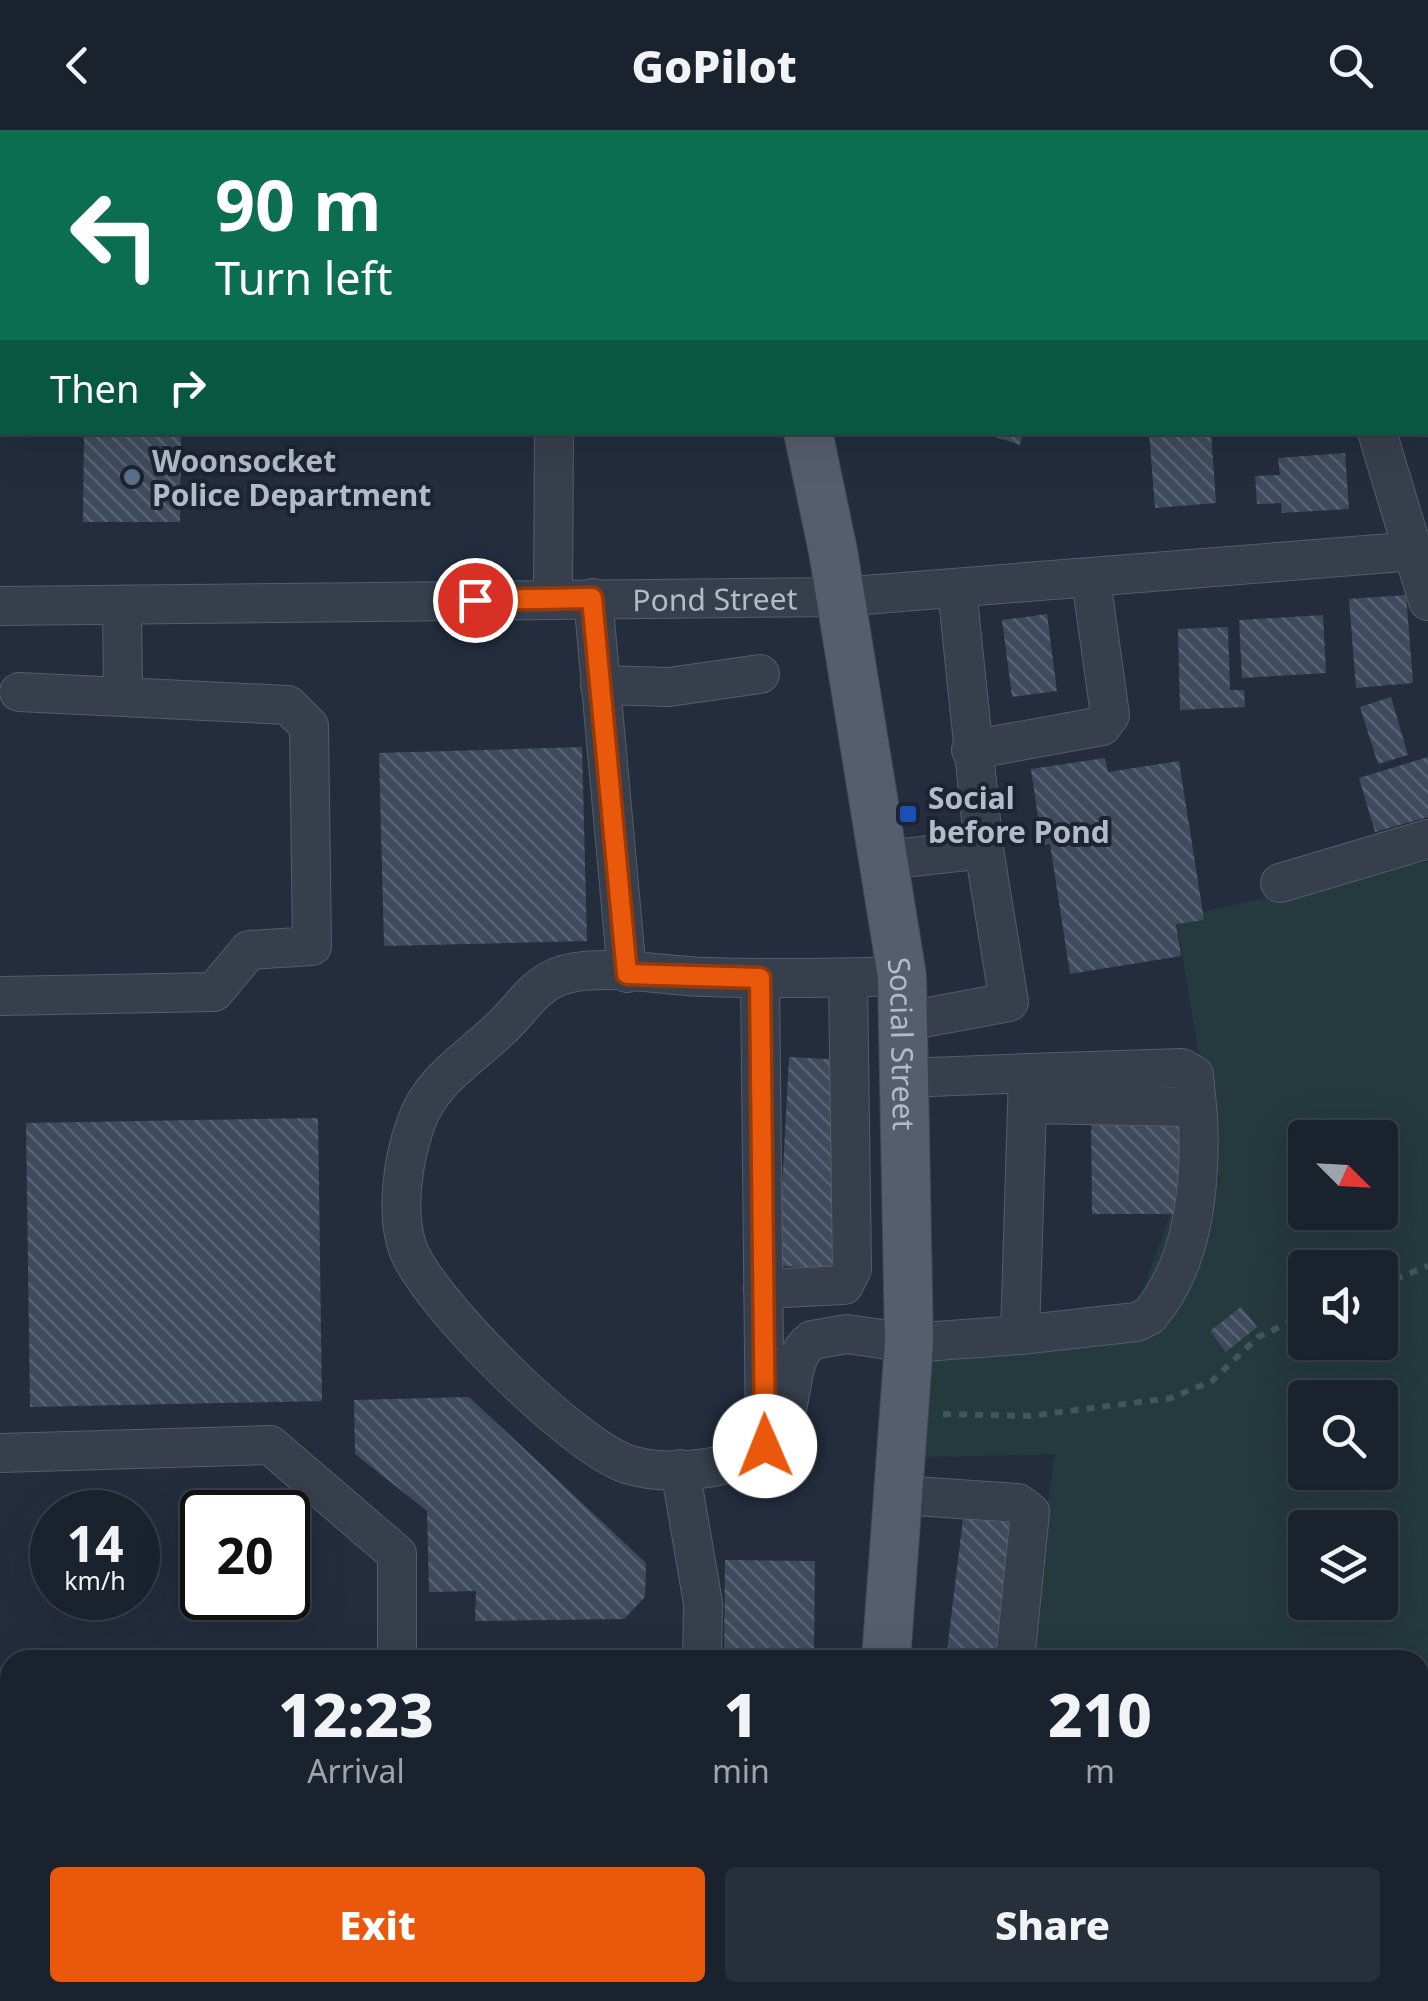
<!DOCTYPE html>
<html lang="en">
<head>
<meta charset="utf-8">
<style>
	body { margin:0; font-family:"Noto Sans",sans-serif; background:#272f3a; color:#f1f3f6; height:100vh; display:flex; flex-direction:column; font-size:38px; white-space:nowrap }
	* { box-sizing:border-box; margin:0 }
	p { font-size:32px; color:#9fa4aa }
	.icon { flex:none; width:55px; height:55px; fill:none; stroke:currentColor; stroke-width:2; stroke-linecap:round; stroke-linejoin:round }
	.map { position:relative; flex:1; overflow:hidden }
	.sheet { position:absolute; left:0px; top:1520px; width:1430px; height:352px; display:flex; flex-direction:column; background:#1a222e; border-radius:30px 30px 0 0; box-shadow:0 10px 40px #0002,0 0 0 2px #383f4a }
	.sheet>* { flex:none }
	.banner { position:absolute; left:0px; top:0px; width:1430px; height:305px; box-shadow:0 10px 40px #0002,0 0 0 2px #383f4a; background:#0b6e4f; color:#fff; overflow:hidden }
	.needle { width:65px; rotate:114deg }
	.tools { position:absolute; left:1288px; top:990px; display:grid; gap:20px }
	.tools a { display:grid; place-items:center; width:110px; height:110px; border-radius:10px; background:#1a222e; box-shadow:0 10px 40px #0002,0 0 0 2px #383f4a; font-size:50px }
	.speed { position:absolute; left:30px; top:1360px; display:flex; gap:20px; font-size:50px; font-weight:700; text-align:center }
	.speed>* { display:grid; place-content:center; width:130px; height:130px; border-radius:50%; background:#1a222e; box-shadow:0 10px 40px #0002,0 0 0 2px #383f4a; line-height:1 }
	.speed small { font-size:25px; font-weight:400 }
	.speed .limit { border:5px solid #111; border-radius:15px; background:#fff; color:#111 }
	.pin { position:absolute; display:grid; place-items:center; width:85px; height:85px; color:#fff; margin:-42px; border:5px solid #fff; border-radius:50%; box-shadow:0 2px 10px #0007 }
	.me { position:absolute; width:110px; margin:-55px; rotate:359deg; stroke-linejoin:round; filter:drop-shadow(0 0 8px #0008) }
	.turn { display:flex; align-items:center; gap:35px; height:210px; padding:0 50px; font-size:45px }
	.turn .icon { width:130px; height:130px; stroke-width:2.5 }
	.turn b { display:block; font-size:70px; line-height:85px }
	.then { display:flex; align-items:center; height:95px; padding:0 50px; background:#0003; gap:20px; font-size:38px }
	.eta { display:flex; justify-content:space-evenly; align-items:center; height:170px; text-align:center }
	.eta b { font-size:60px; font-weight:800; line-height:70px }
	.action { display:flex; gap:20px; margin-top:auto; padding:20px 50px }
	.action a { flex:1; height:115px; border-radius:10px; background:#ea580c; color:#fff; font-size:40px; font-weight:800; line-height:115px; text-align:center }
	.action a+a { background:#272f3a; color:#f1f3f6 }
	header { display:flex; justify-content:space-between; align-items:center; height:130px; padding:0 50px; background:#1a222e; font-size:45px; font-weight:800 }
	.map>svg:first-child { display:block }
	.green { fill:#253a3e; fill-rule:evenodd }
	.building { fill:url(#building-back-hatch) }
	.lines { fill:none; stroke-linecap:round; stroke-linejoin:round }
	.minor-casing { stroke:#555d6b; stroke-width:40 }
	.major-casing { stroke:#404856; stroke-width:50 }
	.path { stroke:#43575b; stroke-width:6; stroke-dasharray:8 8; stroke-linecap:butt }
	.minor { stroke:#373f4d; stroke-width:38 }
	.major { stroke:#555e6d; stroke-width:48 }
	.route-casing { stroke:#983908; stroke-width:25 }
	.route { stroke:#ea580c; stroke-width:18 }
	.service-dot { fill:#5c6f8a; stroke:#1c2432; stroke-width:4 }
	.transit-dot { fill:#1a4fb4; stroke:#1c2432; stroke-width:4 }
	.labels { text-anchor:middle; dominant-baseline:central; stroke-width:8; stroke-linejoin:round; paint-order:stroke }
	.poi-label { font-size:30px; font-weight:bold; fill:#b3bac9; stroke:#1c2432; text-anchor:start }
	.street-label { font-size:30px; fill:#b3bac9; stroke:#1c2432 }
</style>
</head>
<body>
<header><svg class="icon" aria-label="back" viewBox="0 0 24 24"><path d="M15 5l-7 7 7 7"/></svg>GoPilot<svg class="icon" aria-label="search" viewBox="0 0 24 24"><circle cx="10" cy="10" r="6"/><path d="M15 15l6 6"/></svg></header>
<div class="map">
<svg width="1428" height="1871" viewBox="0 0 1428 1871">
	<defs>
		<pattern id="building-back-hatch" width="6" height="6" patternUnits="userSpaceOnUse" patternTransform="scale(2.5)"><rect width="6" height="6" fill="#3f4b5d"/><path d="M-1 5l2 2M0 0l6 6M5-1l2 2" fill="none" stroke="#586373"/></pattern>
	</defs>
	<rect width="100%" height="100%" fill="#232d3d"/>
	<path class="green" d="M1428,731V1715L1420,1710V1530H1024L1055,1324L900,1328L895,1234L1125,1209L1175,1071L1220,1053L1176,788ZM1305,1008H1380V1082H1305ZM1305,1138H1380V1212H1305ZM1305,1268H1380V1342H1305ZM1305,1398H1380V1472H1305Z
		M1428,1861V1871H1237L1238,1863Z"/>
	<path class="building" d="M84,302H181L180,392H83Z
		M979,302H1023L1020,315Z
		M1149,302H1211L1216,373L1155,378Z
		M1345,323L1349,379L1282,383L1281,373L1257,374L1255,346L1280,345L1278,328Z
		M1406,465L1413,553L1356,558L1349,469Z
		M1047,484L1057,561L1012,567L1002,490Z
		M1323,485L1326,543L1242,548L1239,490Z
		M1228,497L1230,560H1244L1245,577L1180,580L1178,499Z
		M1391,567L1408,625L1378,634L1360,577Z
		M582,617L587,811L384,816L379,623Z
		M1428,627V687L1375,702L1359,648Z
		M1105,628L1108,642L1179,631L1204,790L1176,794L1181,826L1070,844L1050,714L1042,715L1031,639Z
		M789,927L848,930L837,1138L778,1136Z
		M1179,982L1180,1084H1092L1091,983Z
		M318,988L322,1271L30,1277L26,993Z
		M1241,1177L1257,1197L1226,1222L1210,1201Z
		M469,1267L646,1433L645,1467L624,1489L475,1491L476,1461L429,1462L427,1381L355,1324L354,1270Z
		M964,1380L1022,1386L1005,1530H946Z
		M725,1430L815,1431L814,1530H724Z
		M1420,1777L1428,1778V1823L1420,1822Z
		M43,1862H304V1871H43Z
		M939,1862H1181L1179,1871H938Z"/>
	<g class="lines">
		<g class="minor-casing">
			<g id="minor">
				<path d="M165,0V2"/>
				<path d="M1287,0V2"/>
				<path d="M902,2L908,0"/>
				<path d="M1377,302L1428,471"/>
				<path d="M553,468L554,302"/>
				<path d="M593,468L627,843"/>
				<path d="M122,475L123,564"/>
				<path id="s1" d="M0,476L840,467L1428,420"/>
				<path d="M600,555L669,557L760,544"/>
				<path d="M971,620L1102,596L1110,585L1091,449"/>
				<path d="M886,730L984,719"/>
				<path d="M1280,753L1428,709"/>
				<path d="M902,846C836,848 771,849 705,847C665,846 591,831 555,848C531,859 519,882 500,899C469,929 431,950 416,993C403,1029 395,1083 408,1119C428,1172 573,1316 627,1334C660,1345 705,1341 738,1331C810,1309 776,1236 812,1210L847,1204L909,1213L1020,1205L1028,943L905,948"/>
				<path d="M760,848L765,1316"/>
				<path d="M0,866L214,862L249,820L312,816L309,596L288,575L19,562"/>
				<path d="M902,892L1009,872L984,719L957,459"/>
				<path d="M1028,943L1182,938L1194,945L1198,987"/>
				<path d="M763,1159L844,1155L852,1139L848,848"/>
				<path d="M1020,1205L1136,1192L1149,1186C1194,1134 1201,1053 1198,987L1187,977L1029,974"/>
				<path d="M0,1323L270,1315L397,1424V1530"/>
				<path d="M680,1339L703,1473L702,1530"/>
				<path d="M900,1365L1018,1373L1030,1382L1015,1530"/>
				<path d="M0,1731H10"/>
				<path d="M1420,1835L1428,1836"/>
				<path d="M390,1862V1871"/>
				<path d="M725,1871L726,1862"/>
			</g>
		</g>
		<g class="major-casing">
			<g id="major">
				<path d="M732,0L733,2"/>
				<path id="s2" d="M808,302L833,421L902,846L909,1213L886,1530"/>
				<path d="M839,1871L840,1862"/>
			</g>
		</g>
		<path class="path" d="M1380,1155L1428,1136
			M943,1284L1030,1286L1171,1268L1212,1251L1258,1207L1305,1185"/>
		<use href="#minor" class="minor"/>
		<use href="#major" class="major"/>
	</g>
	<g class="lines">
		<g class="route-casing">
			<path id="route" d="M475,470L592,468L627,844L760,848L765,1316"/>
		</g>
		<use href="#route" class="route"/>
	</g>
	<circle class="service-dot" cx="132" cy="347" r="10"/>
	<rect class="transit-dot" x="898" y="674" width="20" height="20" rx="5"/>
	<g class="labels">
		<g class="poi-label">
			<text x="152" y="330">Woonsocket<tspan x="152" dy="34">Police Department</tspan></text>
			<text x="928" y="667">Social<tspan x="928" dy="34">before Pond</tspan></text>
		</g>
		<g class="street-label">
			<text stroke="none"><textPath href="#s1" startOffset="715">Pond Street</textPath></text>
			<text stroke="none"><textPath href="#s2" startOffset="620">Social Street</textPath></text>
		</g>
	</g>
</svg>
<div class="tools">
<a><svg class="needle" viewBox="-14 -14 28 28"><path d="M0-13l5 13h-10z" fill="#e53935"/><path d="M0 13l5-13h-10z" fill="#9fa4aa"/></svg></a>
<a><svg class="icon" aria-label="sound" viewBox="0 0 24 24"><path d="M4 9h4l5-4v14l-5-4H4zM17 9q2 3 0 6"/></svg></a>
<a><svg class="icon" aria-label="search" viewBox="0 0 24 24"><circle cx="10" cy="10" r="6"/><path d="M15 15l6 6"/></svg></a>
<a><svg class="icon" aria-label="layers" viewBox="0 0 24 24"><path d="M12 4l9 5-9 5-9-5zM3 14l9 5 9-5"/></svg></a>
</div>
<div class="speed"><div>14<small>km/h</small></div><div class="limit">20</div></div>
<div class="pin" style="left:475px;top:470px;background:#d93025"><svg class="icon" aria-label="arrive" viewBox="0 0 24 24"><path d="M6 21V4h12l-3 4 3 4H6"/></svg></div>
<svg class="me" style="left:765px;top:1316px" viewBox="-20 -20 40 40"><circle r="19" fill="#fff"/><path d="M0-13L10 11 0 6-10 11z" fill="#ea580c"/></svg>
<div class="banner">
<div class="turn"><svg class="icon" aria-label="left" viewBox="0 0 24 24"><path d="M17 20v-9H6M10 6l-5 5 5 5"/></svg><div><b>90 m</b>Turn left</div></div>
<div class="then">Then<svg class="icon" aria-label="right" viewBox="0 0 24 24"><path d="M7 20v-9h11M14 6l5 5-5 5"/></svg></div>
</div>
<section class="sheet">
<div class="eta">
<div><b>12:23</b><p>Arrival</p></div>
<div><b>1</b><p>min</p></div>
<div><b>210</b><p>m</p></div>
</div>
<div class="action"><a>Exit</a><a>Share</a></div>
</section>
</div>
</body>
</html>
